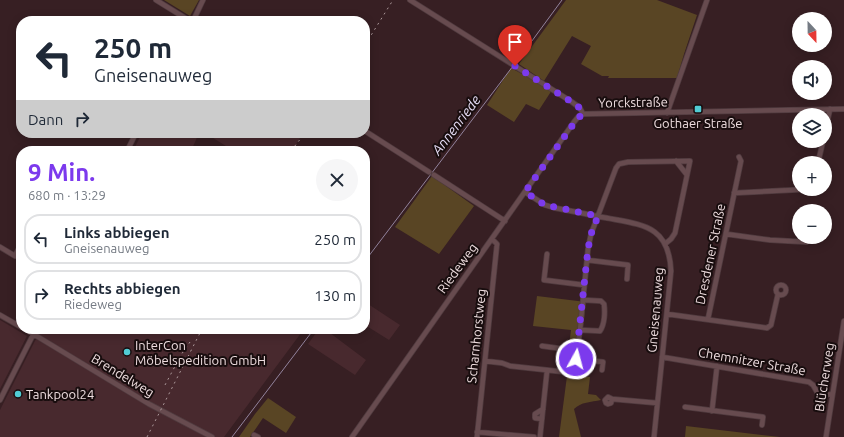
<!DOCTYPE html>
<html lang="de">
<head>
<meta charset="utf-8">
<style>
	body { margin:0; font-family:Ubuntu,sans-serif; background:#f6f6f7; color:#1f2937; height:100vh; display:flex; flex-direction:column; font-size:15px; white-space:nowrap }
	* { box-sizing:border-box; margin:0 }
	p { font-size:13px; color:#747a83 }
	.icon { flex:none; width:22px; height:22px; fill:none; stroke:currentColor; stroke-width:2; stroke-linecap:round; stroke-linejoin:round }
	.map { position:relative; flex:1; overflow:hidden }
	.drawer { position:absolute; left:16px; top:146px; width:354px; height:188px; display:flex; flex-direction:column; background:#fff; border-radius:16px; box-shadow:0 2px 10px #0003 }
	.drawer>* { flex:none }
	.top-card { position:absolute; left:16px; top:16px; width:354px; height:122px; border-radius:16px; box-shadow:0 2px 10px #0003; background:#fff; color:#1f2937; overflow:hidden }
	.needle { width:26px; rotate:158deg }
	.fabs { position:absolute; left:792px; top:12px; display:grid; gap:8px }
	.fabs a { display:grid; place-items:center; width:40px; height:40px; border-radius:50%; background:#fff; box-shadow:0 2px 10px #0003; font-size:20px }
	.pin { position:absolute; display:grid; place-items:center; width:34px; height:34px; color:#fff; margin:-41px -17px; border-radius:50% 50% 50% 0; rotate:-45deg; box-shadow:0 0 4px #0007 }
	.pin .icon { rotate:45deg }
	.me { position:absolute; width:44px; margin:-22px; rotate:7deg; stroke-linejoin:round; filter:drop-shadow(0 0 3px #0008) }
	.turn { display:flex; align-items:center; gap:14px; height:84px; padding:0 12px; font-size:18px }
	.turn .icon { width:52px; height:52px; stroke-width:2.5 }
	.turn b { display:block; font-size:28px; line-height:34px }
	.then { display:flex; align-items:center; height:38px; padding:0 12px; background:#0003; gap:8px; font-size:15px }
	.round { display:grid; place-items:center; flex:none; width:42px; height:42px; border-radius:21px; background:#f6f6f7 }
	.headline { display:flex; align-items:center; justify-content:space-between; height:68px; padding:0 12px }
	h1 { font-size:24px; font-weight:600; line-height:30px; color:#7c3aed }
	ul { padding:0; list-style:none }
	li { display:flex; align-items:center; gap:12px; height:50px; margin:0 8px 6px; padding:0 4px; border:2px solid #e0e1e3; border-radius:16px }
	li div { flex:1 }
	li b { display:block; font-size:15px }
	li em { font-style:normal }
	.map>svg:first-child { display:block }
	.built { fill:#48292e }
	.green { fill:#594524 }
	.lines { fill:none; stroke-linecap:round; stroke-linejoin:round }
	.stream { stroke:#92839d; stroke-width:1 }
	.minor-casing { stroke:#503b3f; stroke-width:6 }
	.minor { stroke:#674b4f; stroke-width:4.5 }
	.rail { stroke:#ab989a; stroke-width:1; stroke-dasharray:2 4; stroke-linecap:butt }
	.route { stroke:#7c3aed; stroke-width:7; stroke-dasharray:0 12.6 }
	.poi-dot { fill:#51ccd4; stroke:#180d0e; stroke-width:1.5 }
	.labels { text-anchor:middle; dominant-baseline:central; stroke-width:4; stroke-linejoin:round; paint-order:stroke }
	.street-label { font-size:13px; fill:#eedddf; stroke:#180d0e }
	.poi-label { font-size:13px; fill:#eedddf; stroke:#180d0e; text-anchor:start }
	.water-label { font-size:14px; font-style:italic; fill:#e7def7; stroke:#180d0e }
</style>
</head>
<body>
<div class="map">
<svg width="844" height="437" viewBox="0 0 844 437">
	<rect width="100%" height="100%" fill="#371f23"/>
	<path class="built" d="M142,133H199L191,151H133Z
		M205,133H303L292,151H234Z
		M365,302L400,325L389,340L365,325Z
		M0,320L27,336L0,389Z
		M41,329H304L224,437H0V410Z
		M319,329H332L330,333L366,360L355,375L308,344Z"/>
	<path class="green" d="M164,0H199L190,16Z
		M566,0H657L697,15L684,54L677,78H608L609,76H602L581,64L591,46L572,36L544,81L519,64Z
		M511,68L552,90L539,110L526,104L514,122L487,105Z
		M432,176L474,206L439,254L395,227Z
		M537,296L586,302L577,376L590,377L588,394L596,395L601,400C591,402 581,402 574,409L581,437H559L567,376L566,370L571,330L533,326Z
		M268,398L296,417L286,433L263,418L250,437H239L255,414Z
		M686,426L780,437H685Z"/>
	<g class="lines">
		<path class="stream" d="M515,64L562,0
			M365,261L513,66
			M232,437L314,329"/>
		<g class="minor-casing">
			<path id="minor" d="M156,0L190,21
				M410,0L572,102L580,108L583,114
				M193,21L203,0
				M667,113L707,0
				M583,114L844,109
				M365,131L429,172
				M825,133L830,109
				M127,151L136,133
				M676,161L687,175
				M818,163L823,141
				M434,175L505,221
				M525,192L545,205L555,208C573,211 590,215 607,218C644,225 669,226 671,271L654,437
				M734,193L813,189
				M726,234L770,240L806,242
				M0,247L15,256L21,244
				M547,254L544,280L584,285
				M587,260L628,265L627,279
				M776 290a5 5 0 1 1 10 0a5 5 0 1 1-10 0Z
				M667,314L767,328L771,325L778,294
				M0,315L21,327
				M708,319L741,161L739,157
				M25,329L149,404L212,437
				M580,330L600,331C605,324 605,311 604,304L601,301L584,300
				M542,346L578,351
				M662,357L809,382L813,385L817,392L832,395
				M577,359L603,362L602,370
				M485,361L502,363L510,366L574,373L580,330L588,249L591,234L616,168L619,164L628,162L690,161L675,233L671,239L665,244
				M612,399L611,403L608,404L606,403L605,400L608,397L612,399L657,403
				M0,400L36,329
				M685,407L763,417L762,425
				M712,411L717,366
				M542,419L535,418V414L543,409
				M477,432L534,437
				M254,435L258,437
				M352,437L574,122L579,116L583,114
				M477,437L497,244L492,239
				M540,437L547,371
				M826,437L844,321"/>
		</g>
		<use href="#minor" class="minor"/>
		<path class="rail" d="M365,45L393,0
			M291,151L305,133
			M165,385L181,355L190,342
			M147,437L202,329"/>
	</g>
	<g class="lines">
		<path class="route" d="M515,66L572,102L580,108L583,114L577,119L525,192L545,205L598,216L591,234L588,249L576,359"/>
	</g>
	<g class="poi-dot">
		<rect x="694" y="105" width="8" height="8" rx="2"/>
		<circle cx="127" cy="352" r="4"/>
		<circle cx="18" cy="394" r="4"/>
	</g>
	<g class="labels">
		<g class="street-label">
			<text transform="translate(633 102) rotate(-1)">Yorckstraße</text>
			<text transform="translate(710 254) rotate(-78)">Dresdener Straße</text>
			<text transform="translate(457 268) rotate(-54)">Riedeweg</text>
			<text transform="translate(655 310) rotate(-85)">Gneisenauweg</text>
			<text transform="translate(476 336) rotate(-84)">Scharnhorstweg</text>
			<text transform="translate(752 361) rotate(10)">Chemnitzer Straße</text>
			<text transform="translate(123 375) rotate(31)">Brendelweg</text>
			<text transform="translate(824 377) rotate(-81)">Blücherweg</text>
		</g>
		<g class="poi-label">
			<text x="698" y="123" text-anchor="middle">Gothaer Straße</text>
			<text x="135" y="345">InterCon<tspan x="135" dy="15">Möbelspedition GmbH</tspan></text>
			<text x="26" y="394">Tankpool24</text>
		</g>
		<g class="water-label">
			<text transform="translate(456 125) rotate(-53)">Annenriede</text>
		</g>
	</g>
</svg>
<div class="fabs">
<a><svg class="needle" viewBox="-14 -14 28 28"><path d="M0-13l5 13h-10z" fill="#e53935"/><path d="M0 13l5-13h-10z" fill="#747a83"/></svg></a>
<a><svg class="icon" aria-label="sound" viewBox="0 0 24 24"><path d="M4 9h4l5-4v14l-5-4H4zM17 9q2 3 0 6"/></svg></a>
<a><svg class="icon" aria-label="layers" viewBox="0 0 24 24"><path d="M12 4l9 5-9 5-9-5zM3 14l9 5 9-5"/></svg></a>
<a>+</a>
<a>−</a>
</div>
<div class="pin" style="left:515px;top:66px;background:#d93025"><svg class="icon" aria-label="arrive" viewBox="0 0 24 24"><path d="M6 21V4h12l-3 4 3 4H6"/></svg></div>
<svg class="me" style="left:576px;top:359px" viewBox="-20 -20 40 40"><circle r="17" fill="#7c3aed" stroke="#fff" stroke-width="3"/><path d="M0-11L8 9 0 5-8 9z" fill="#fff"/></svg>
<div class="top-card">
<div class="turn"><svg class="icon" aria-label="left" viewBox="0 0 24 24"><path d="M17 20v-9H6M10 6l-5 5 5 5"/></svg><div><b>250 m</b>Gneisenauweg</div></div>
<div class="then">Dann<svg class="icon" aria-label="right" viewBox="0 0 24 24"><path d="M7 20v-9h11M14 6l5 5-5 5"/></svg></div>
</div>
<section class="drawer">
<div class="headline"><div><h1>9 Min.</h1><p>680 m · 13:29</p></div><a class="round"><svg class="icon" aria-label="close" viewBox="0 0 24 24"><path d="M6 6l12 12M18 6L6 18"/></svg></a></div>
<ul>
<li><svg class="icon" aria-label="left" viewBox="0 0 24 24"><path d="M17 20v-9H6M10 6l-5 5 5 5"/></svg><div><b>Links abbiegen</b><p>Gneisenauweg</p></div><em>250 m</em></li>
<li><svg class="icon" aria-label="right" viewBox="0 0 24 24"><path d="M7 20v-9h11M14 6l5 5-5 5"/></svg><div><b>Rechts abbiegen</b><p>Riedeweg</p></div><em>130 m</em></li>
</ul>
</section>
</div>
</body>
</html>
